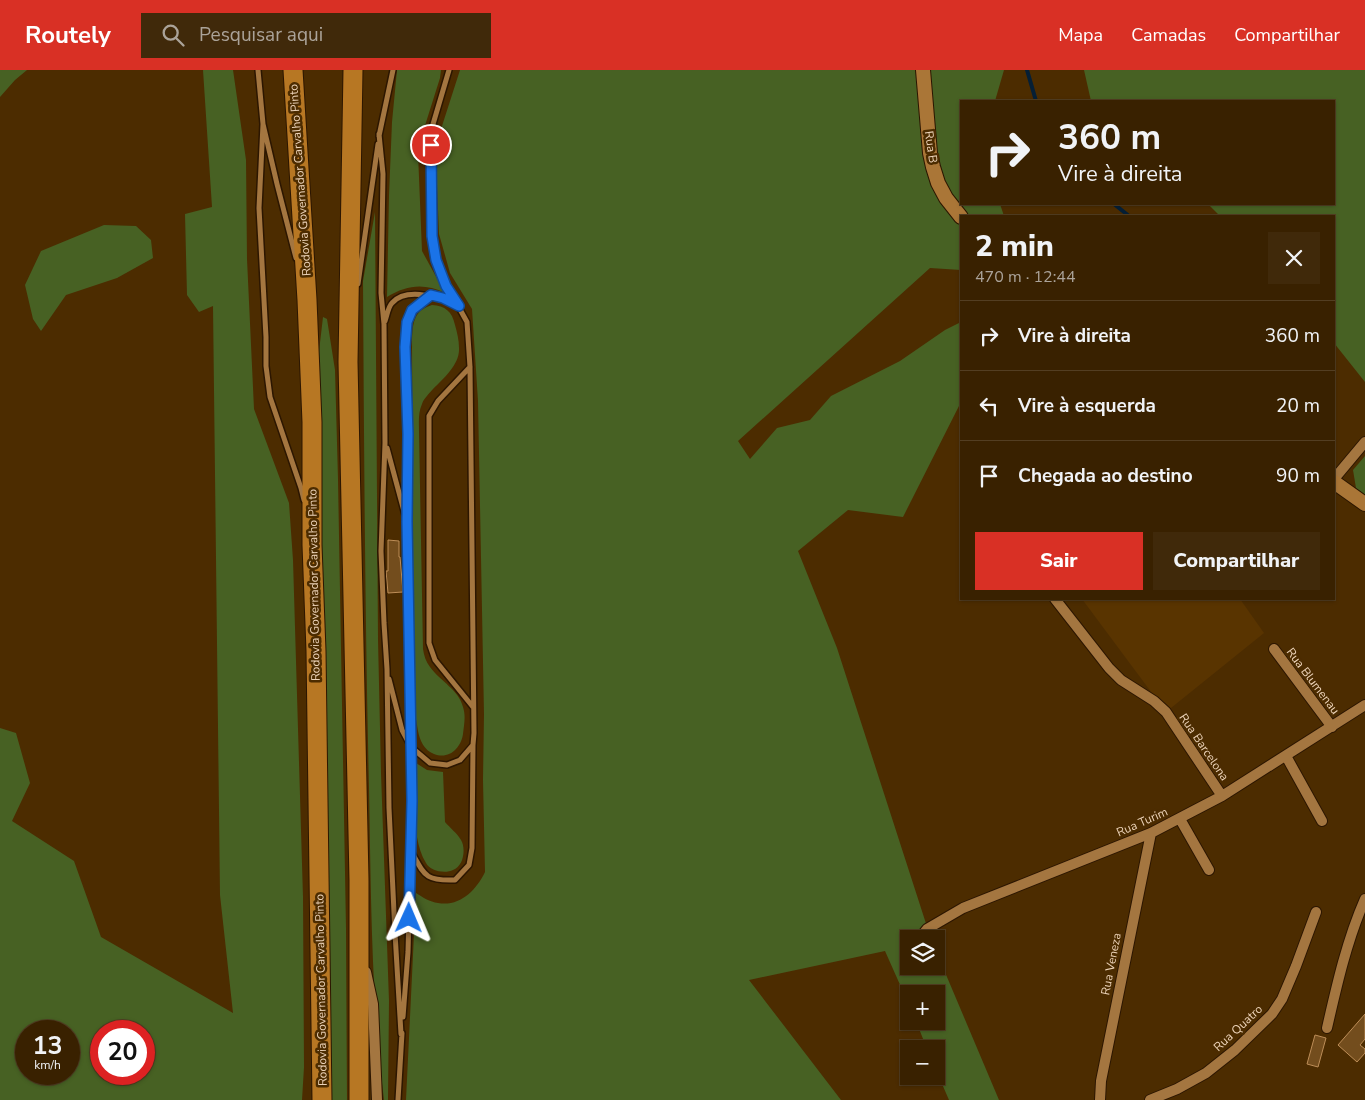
<!DOCTYPE html>
<html lang="pt">
<head>
<meta charset="utf-8">
<style>
	body { margin:0; font-family:"Nunito Sans",sans-serif; background:#40290a; color:#f1f3f6; height:100vh; display:flex; flex-direction:column; font-size:19px; white-space:nowrap }
	* { box-sizing:border-box; margin:0 }
	p { font-size:16px; color:#aba399 }
	.icon { flex:none; width:28px; height:28px; fill:none; stroke:currentColor; stroke-width:2; stroke-linecap:round; stroke-linejoin:round }
	.map { position:relative; flex:1; overflow:hidden }
	.sheet { position:absolute; left:960px; top:145px; width:375px; height:385px; display:flex; flex-direction:column; background:#392100; border-radius:0px; box-shadow:0 1px 4px #0004,0 0 0 1px #533e22 }
	.sheet>* { flex:none }
	.banner { position:absolute; left:960px; top:30px; width:375px; height:105px; border-radius:0px; box-shadow:0 1px 4px #0004,0 0 0 1px #533e22; background:#392100; color:#f1f3f6; overflow:hidden }
	.buttons { position:absolute; left:900px; top:860px; display:grid; gap:10px }
	.buttons a { display:grid; place-items:center; width:45px; height:45px; border-radius:0px; background:#392100; box-shadow:0 1px 4px #0004,0 0 0 1px #533e22; font-size:25px }
	.speed { position:absolute; left:15px; top:950px; display:flex; gap:10px; font-size:25px; font-weight:700; text-align:center }
	.speed>* { display:grid; place-content:center; width:65px; height:65px; border-radius:50%; background:#392100; box-shadow:0 1px 4px #0004,0 0 0 1px #533e22; line-height:1 }
	.speed small { font-size:12px; font-weight:400 }
	.speed .limit { border:8px solid #d22; background:#fff; color:#111 }
	.pin { position:absolute; display:grid; place-items:center; width:42px; height:42px; color:#fff; margin:-21px; border:2px solid #fff; border-radius:50%; box-shadow:0 1px 5px #0007 }
	.me { position:absolute; width:55px; margin:-28px; rotate:1deg; stroke-linejoin:round; filter:drop-shadow(0 0 4px #0008) }
	.turn { display:flex; align-items:center; gap:18px; height:105px; padding:0 15px; font-size:22px }
	.turn .icon { width:65px; height:65px; stroke-width:2.5 }
	.turn b { display:block; font-size:35px; line-height:42px }
	.round { display:grid; place-items:center; flex:none; width:52px; height:52px; border-radius:0px; background:#40290a }
	.headline { display:flex; align-items:center; justify-content:space-between; height:85px; padding:0 15px }
	h1 { font-size:30px; font-weight:800; line-height:38px }
	.action { display:flex; gap:10px; margin-top:auto; padding:10px 15px }
	.action a { flex:1; height:58px; border-radius:0px; background:#d93025; color:#fff; font-size:20px; font-weight:800; line-height:58px; text-align:center }
	.action a+a { background:#40290a; color:#f1f3f6 }
	ul { padding:0; list-style:none }
	li { display:flex; align-items:center; gap:15px; height:70px; padding:0 15px; border-top:1px solid #533e22 }
	li div { flex:1 }
	li b { display:block; font-size:19px }
	li em { font-style:normal }
	header { display:flex; align-items:center; gap:30px; box-sizing:border-box; height:70px; padding:0 25px; background:#d93025; color:#fff }
	header strong { font-size:24px }
	nav { display:flex; gap:28px; margin-inline-start:auto; font-size:18px }
	.search { width:350px; height:45px; background:#40290a; display:flex; align-items:center; gap:12px; box-sizing:border-box; padding:0 18px; border-radius:0px; color:#aba399; font-size:19px }
	.map>svg:first-child { display:block }
	.built { fill:#593400 }
	.green { fill:#476123; fill-rule:evenodd }
	.lines { fill:none; stroke-linecap:round; stroke-linejoin:round }
	.stream { stroke:#051f36; stroke-width:4 }
	.building { fill:#734d1d; stroke:#bd8d57 }
	.lane-casing { stroke:#2c1600; stroke-width:8 }
	.street-casing { stroke:#2c1600; stroke-width:12 }
	.secondary-casing { stroke:#2c1600; stroke-width:16 }
	.highway-casing { stroke:#2c1600; stroke-width:21 }
	.lane { stroke:#a47640; stroke-width:5 }
	.street { stroke:#a47640; stroke-width:10 }
	.secondary { stroke:#aa7637; stroke-width:14 }
	.highway { stroke:#b77723; stroke-width:19 }
	.route-casing { stroke:#114b97; stroke-width:12 }
	.route { stroke:#1a73e8; stroke-width:9 }
	.labels { text-anchor:middle; dominant-baseline:central; stroke-width:5; stroke-linejoin:round; paint-order:stroke }
	.street-label { font-size:12px; fill:#ecd3b8; stroke:#4c2c00 }
</style>
</head>
<body>
<header>
<strong>Routely</strong>
<div class="search"><svg class="icon" aria-label="search" viewBox="0 0 24 24"><circle cx="10" cy="10" r="6"/><path d="M15 15l6 6"/></svg>Pesquisar aqui</div>
<nav><a>Mapa</a><a>Camadas</a><a>Compartilhar</a></nav>
</header>
<div class="map">
<svg width="1365" height="1030" viewBox="0 0 1365 1030">
	<rect width="100%" height="100%" fill="#4c2c00"/>
	<path class="built" d="M1082,529H1240L1264,563L1166,642Z"/>
	<path class="green" d="M0,0H27L15,10L0,27Z
		M203,0H233L246,90L247,189L254,339L289,433L293,490L303,827L304,997L302,1030H0V658L16,663L30,713L12,751L74,791L101,867L233,943L220,825L213,236L199,242L187,225L185,144L212,137ZM26,961H69V1004H26ZM101,961H144V1004H101Z
		M397,0H441L440,8L422,65L418,83L422,181L445,223C424,213 407,215 387,227L389,125L392,52Z
		M460,0H1004L995,31H961V134H1000L1004,146H961V200L930,198L738,371L750,389L777,358L810,350L831,326L900,291L945,260L961,252V332L903,447L848,440L798,481L837,578L931,869H909V896H936V881L999,1030H949L936,1000V979H927L916,951H936V924H909V935L885,881L749,910L841,1030H406L416,823C422,827 430,832 438,833C459,837 476,821 485,802L483,710L484,644L478,331L472,239L450,203L439,164L436,90L442,56Z
		M1084,0H1365V312L1334,273V146H1220L1208,134H1334V31H1091Z
		M375,142L378,569L381,703L389,931L388,1030H384C371,927 371,822 369,718C365,549 364,380 363,211Z
		M104,155L136,156L151,170L153,188L117,208L66,225L41,261L33,249L25,215L41,181Z
		M432,235C445,236 452,241 455,255C457,262 459,270 459,278C460,294 444,308 433,319C429,324 424,328 422,334C418,343 419,352 419,361L423,579C424,586 426,592 430,597C440,611 459,620 463,637C466,646 464,655 463,664C461,678 449,690 434,684C424,680 420,671 418,661C410,621 412,576 411,536C411,506 410,477 410,448C410,434 412,421 412,407C413,361 412,316 412,270C413,253 413,241 432,235Z
		M323,247L327,249L335,300L338,409L346,858L347,1030H325L316,307Z
		M1365,386V425L1356,418L1353,400Z
		M416,693L427,700L443,702L445,752C450,758 457,763 461,770C466,778 464,796 453,800C445,804 430,801 426,793C410,767 416,723 416,693Z"/>
	<g class="lines">
		<path class="stream" d="M1027,0L1036,31
			M1114,134L1129,146"/>
	</g>
	<path class="building" d="M388,470L399,471V487H400L403,522L388,523L386,501H388Z
		M1365,944V969L1360,975L1365,979V983L1357,992L1338,975Z
		M1315,965L1326,968L1318,997L1307,994Z"/>
	<g class="lines">
		<g class="lane-casing">
			<path id="lane" d="M258,0L263,54L277,114L296,188
				M263,54L259,138L266,267V296L270,327L301,418L304,430
				M379,64L383,104L381,223L384,254L385,373L381,481L384,553L387,599L389,738L395,863L401,964
				M379,66L393,0
				M358,214L378,74
				M385,251C387,246 388,237 392,233C407,216 442,228 459,236
				M470,297L438,331L429,346V573L435,590L473,637
				M387,378L405,445
				M389,609L402,660L411,677L430,693L447,695L460,690L473,675L474,663L470,297L467,252L447,216L436,190L432,166L431,61L449,0
				M411,781C425,806 425,811 455,810L469,795L472,778L473,675
				M403,947L408,882L412,731L407,452L408,364L405,277L407,252L413,240L431,225
				M398,1030L402,963"/>
		</g>
		<g class="street-casing">
			<path id="street" d="M1334,409L1365,372
				M1055,529L1109,598L1121,610L1154,631L1166,642L1222,726
				M1274,579L1332,657
				M1286,686L1322,751
				M1180,749L1209,800
				M919,869L927,859L963,838L1151,763L1222,726L1365,635
				M366,902L373,934L377,1030
				M1327,958C1337,914 1347,870 1365,829
				M1100,1030L1101,1011L1151,763
				M1150,1030L1177,1019L1206,1003L1235,980L1272,944L1282,929L1296,896L1316,842"/>
		</g>
		<g class="secondary-casing">
			<path id="secondary" d="M923,0L930,83L933,97L938,113L946,128L961,147
				M1334,412L1365,434"/>
		</g>
		<g class="highway-casing">
			<path id="highway" d="M293,0L307,230L312,352V475L316,581L322,1030
				M353,0L348,292L359,810V1030"/>
		</g>
		<use href="#lane" class="lane"/>
		<use href="#street" class="street"/>
		<use href="#secondary" class="secondary"/>
		<use href="#highway" class="highway"/>
	</g>
	<g class="lines">
		<g class="route-casing">
			<path id="route" d="M409,848L412,731L407,452L408,364L405,277L407,252L412,240L431,225L443,228L459,236L446,216L436,190L432,166L431,75"/>
		</g>
		<use href="#route" class="route"/>
	</g>
	<g class="labels">
		<g class="street-label">
			<text transform="translate(931 77) rotate(82)">Rua B</text>
			<text transform="translate(300 110) rotate(-94)">Rodovia Governador Carvalho Pinto</text>
			<text transform="translate(314 515) rotate(-91)">Rodovia Governador Carvalho Pinto</text>
			<text transform="translate(1313 611) rotate(53)">Rua Blumenau</text>
			<text transform="translate(1204 677) rotate(56)">Rua Barcelona</text>
			<text transform="translate(1142 752) rotate(-24)">Rua Turim</text>
			<text transform="translate(1111 894) rotate(-79)">Rua Veneza</text>
			<text transform="translate(321 920) rotate(-91)">Rodovia Governador Carvalho Pinto</text>
			<text transform="translate(1238 958) rotate(-43)">Rua Quatro</text>
		</g>
	</g>
</svg>
<div class="buttons">
<a><svg class="icon" aria-label="layers" viewBox="0 0 24 24"><path d="M12 4l9 5-9 5-9-5zM3 14l9 5 9-5"/></svg></a>
<a>+</a>
<a>−</a>
</div>
<div class="speed"><div>13<small>km/h</small></div><div class="limit">20</div></div>
<div class="pin" style="left:431px;top:75px;background:#d93025"><svg class="icon" aria-label="arrive" viewBox="0 0 24 24"><path d="M6 21V4h12l-3 4 3 4H6"/></svg></div>
<svg class="me" style="left:409px;top:848px" viewBox="-20 -20 40 40"><path d="M0-17L14 15 0 8-14 15z" fill="#1a73e8" stroke="#fff" stroke-width="4"/></svg>
<div class="banner">
<div class="turn"><svg class="icon" aria-label="right" viewBox="0 0 24 24"><path d="M7 20v-9h11M14 6l5 5-5 5"/></svg><div><b>360 m</b>Vire à direita</div></div>
</div>
<section class="sheet">
<div class="headline"><div><h1>2 min</h1><p>470 m · 12:44</p></div><a class="round"><svg class="icon" aria-label="close" viewBox="0 0 24 24"><path d="M6 6l12 12M18 6L6 18"/></svg></a></div>
<ul>
<li><svg class="icon" aria-label="right" viewBox="0 0 24 24"><path d="M7 20v-9h11M14 6l5 5-5 5"/></svg><div><b>Vire à direita</b></div><em>360 m</em></li>
<li><svg class="icon" aria-label="left" viewBox="0 0 24 24"><path d="M17 20v-9H6M10 6l-5 5 5 5"/></svg><div><b>Vire à esquerda</b></div><em>20 m</em></li>
<li><svg class="icon" aria-label="arrive" viewBox="0 0 24 24"><path d="M6 21V4h12l-3 4 3 4H6"/></svg><div><b>Chegada ao destino</b></div><em>90 m</em></li>
</ul>
<div class="action"><a>Sair</a><a>Compartilhar</a></div>
</section>
</div>
</body>
</html>
